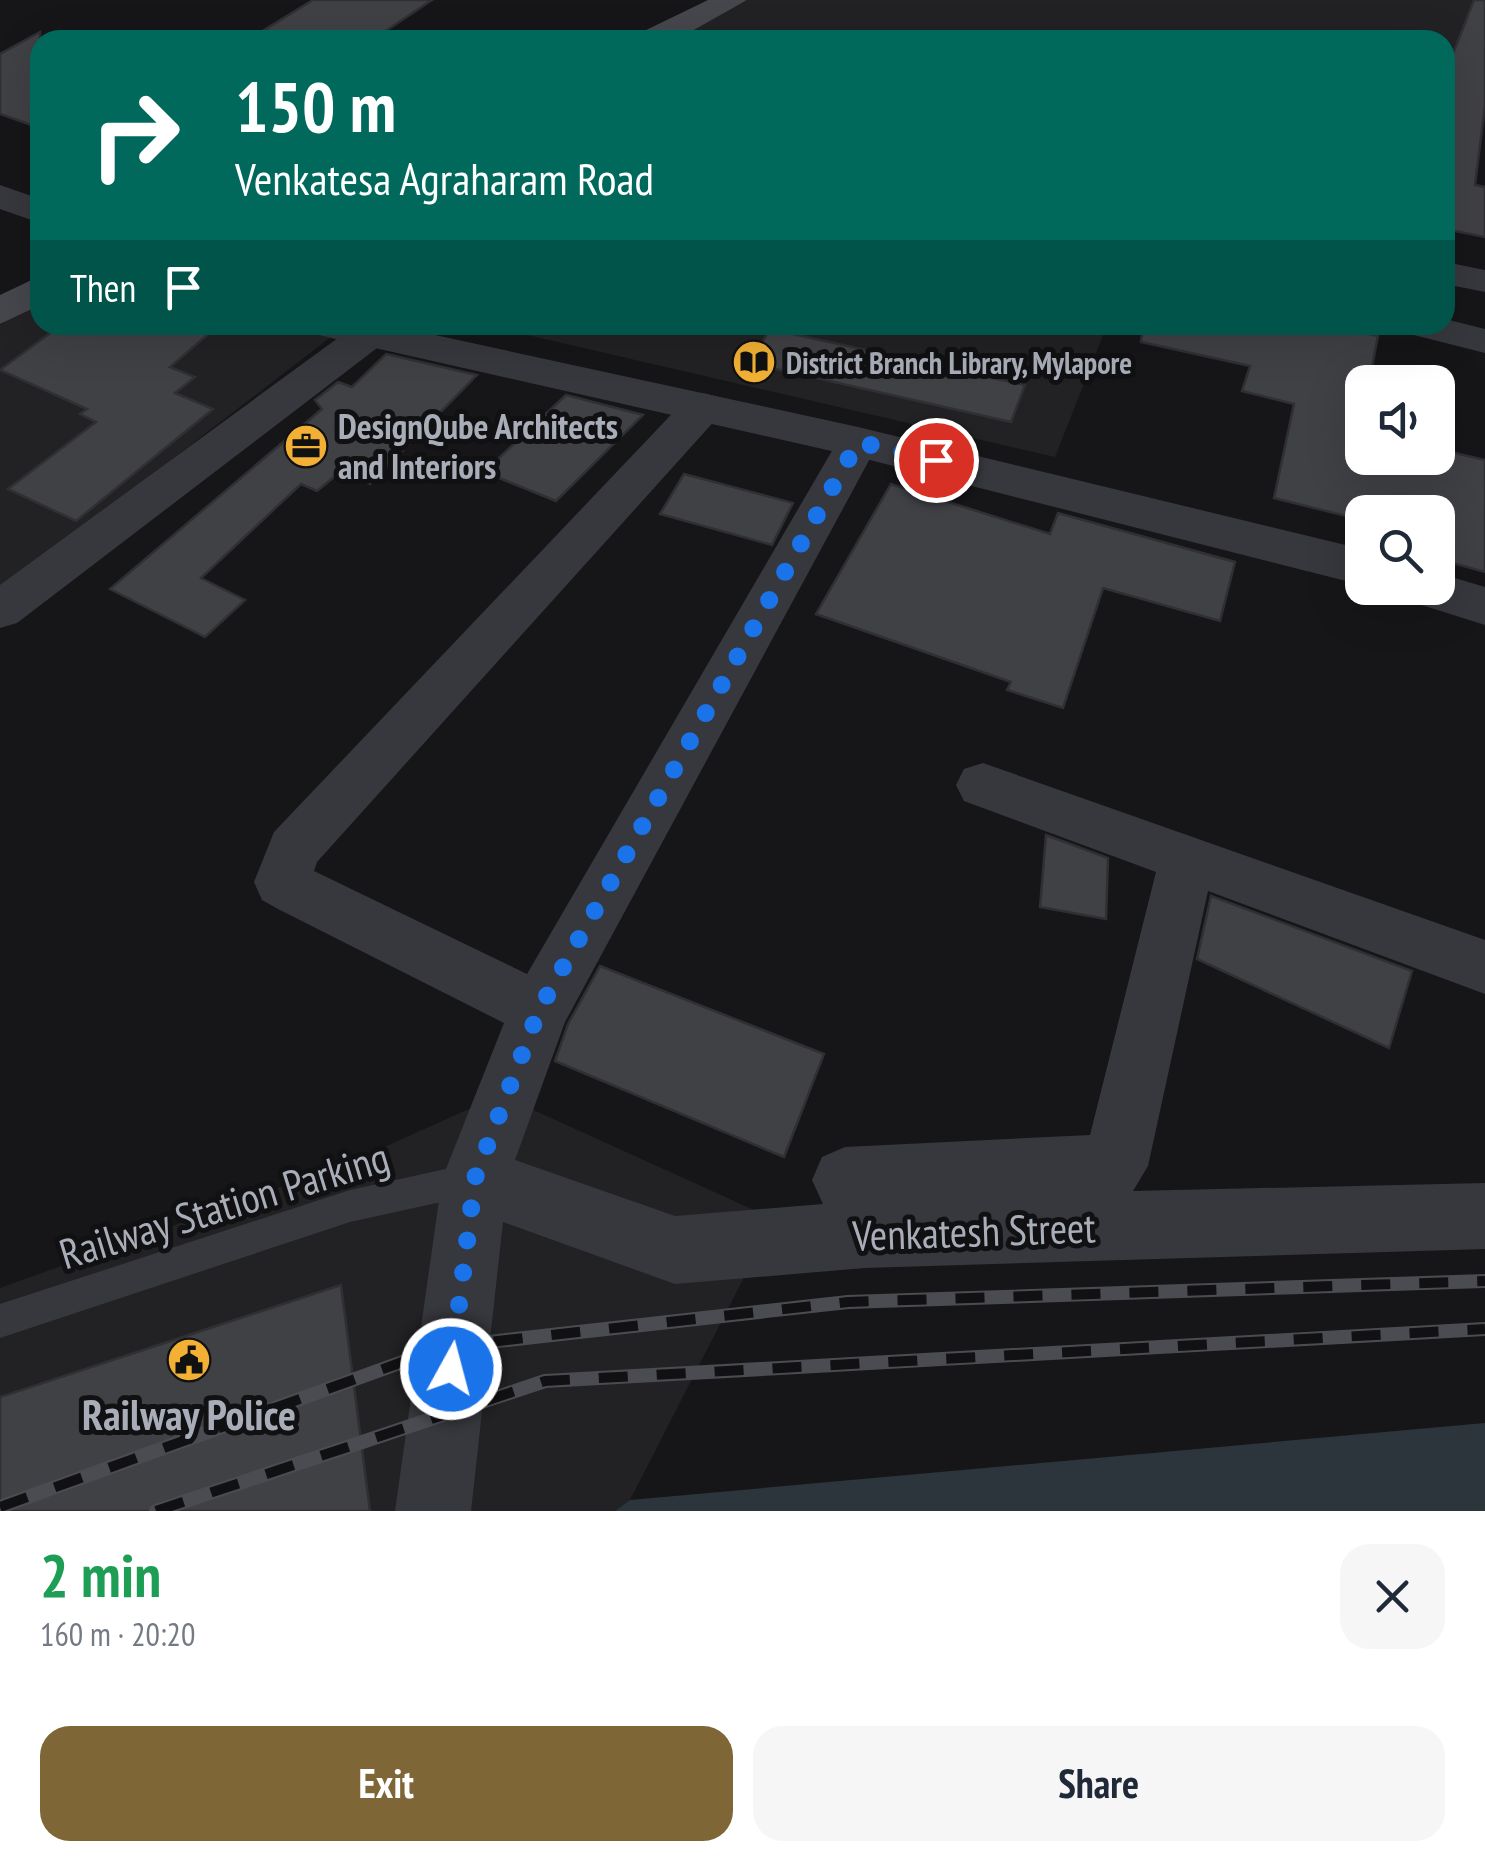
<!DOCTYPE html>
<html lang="en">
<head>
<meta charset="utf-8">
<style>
	body { margin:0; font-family:"PT Sans Narrow",sans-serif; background:#f6f6f7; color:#1f2937; height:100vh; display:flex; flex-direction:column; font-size:38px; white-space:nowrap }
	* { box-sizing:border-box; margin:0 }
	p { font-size:32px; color:#747a83 }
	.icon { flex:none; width:55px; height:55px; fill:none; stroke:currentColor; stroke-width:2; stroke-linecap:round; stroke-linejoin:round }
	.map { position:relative; height:1511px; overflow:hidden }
	.drawer { display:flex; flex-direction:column; background:#fff; flex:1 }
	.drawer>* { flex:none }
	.guide { position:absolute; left:30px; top:30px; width:1425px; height:305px; border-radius:30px; box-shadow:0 10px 40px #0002; background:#00695c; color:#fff; overflow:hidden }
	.buttons { position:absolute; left:1345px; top:365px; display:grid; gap:20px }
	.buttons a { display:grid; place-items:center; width:110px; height:110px; border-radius:20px; background:#fff; box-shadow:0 10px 40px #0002; font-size:50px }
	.pin { position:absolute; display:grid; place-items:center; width:85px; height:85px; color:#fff; margin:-42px; border:5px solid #fff; border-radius:50%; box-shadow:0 2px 10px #0007 }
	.me { position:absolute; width:110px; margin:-55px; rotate:7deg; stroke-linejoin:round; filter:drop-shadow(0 0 8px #0008) }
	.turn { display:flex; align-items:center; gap:35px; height:210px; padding:0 40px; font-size:45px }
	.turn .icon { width:130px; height:130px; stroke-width:2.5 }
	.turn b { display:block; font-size:70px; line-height:85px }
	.then { display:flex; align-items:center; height:95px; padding:0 40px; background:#0003; gap:20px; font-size:38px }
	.round { display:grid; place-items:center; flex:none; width:105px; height:105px; border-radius:30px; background:#f6f6f7 }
	.overview { display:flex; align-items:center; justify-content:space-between; height:170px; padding:0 40px }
	h1 { font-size:60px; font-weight:800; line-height:75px; color:#1e9e55 }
	.action { display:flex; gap:20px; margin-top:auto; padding:20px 40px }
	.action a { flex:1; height:115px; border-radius:30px; background:#7e6636; color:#fff; font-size:40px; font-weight:800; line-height:115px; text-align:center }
	.action a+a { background:#f6f6f7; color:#1f2937 }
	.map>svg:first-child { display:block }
	.built { fill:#222225 }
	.water { fill:#2c353c }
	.building { fill:#404145; stroke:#303034; stroke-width:2.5 }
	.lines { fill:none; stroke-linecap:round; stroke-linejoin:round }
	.service { fill:#37383d; fill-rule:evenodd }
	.minor { fill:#37383d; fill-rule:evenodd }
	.tertiary { fill:#37383d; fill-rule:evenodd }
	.secondary { fill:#45474d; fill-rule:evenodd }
	.rail-casing { stroke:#4a4c52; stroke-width:14 }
	.rail { stroke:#111113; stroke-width:10; stroke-dasharray:29; stroke-linecap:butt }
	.route { stroke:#1a73e8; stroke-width:18; stroke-dasharray:0 32.4 }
	.labels { text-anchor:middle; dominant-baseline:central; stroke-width:10; stroke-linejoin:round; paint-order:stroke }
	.far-poi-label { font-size:30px; font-weight:bold; fill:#a8adb8; stroke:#111113; text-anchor:start }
	.poi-label { font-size:35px; font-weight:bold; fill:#a8adb8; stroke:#111113; text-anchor:start }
	.near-street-label { font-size:42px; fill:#a8adb8; stroke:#111113 }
	.near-poi-label { font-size:42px; font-weight:bold; fill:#a8adb8; stroke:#111113 }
</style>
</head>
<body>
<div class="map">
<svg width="1485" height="1511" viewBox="0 0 1485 1511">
	<rect width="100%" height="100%" fill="#161618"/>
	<path class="built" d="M748,0H1485L1445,96V40H659Z
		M40,299V325L345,326L0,592V325Z
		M484,325H1107L1055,457Z
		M500,1095L774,1219L630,1500L615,1511H0V1288L353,1161Z"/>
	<path class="water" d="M1485,1423V1511H615L630,1500Z"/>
	<path class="building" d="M313,0H432L372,40H248Z
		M1474,0H1485V105L1475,185L1485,187V237L1445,229V74Z
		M40,32V128L0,114V54Z
		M61,325H219L170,367L195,377L175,393L213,409L76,521L8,489L96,422L80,414L87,409L0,370Z
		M1143,325H1330L1378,336L1369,382H1362V458H1438V449L1485,460V572L1438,559V512H1362V520L1274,498L1294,404L1242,391L1250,366L1141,342Z
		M770,329L1025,385L1011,422L750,363Z
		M386,354L477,375L370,484L340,472L317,491L301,484L201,578L245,600L205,637L110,589L322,409L315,400L338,382L352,387Z
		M566,395L643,415L556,501L484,472Z
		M684,474L793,503L772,545L660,514Z
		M891,484L1050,534L1058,513L1235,562L1220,621L1103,588L1063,708L1007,690L1011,682L816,614Z
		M1046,835L1108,858L1106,919L1040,907Z
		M1211,896L1412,971L1389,1048L1197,959Z
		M600,966L824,1054L784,1157L555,1061L568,1024Z
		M341,1285L370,1511H0V1397Z"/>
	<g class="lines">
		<path class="service" d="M473,1163L484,1168L489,1179L484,1190L473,1195L350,1222L0,1338V1304L350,1190Z"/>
		<path class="minor" d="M1445,262L1485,270V292L1445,284Z
			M1445,319L1485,329V353L1406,333L1400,325H1445Z
			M372,325L381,327L387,336L381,345L17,623L0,628V585L353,327Z
			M703,393L718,397L724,407L718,417L317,862L314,871L527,974L843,432L858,428L873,432L879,442L565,1022L515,1160L675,1216L823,1204L812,1180L822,1157L845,1147L1090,1135L1156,872L964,801L956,785L964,769L983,763L1485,940V994L1208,891L1148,1166L1133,1191L1485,1183V1249L865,1268L675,1284L503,1222L471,1511H395L442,1179L504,1023L278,909L262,900L254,882L274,832L688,397Z"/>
		<path class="tertiary" d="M0,185L40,199V223L0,209Z
			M310,325H389L858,427L1362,549V585L858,457L331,338L316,334Z
			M1438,573L1485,587V625L1409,601L1402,588H1438Z"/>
		<path class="secondary" d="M708,0H747L676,40H635L640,33Z
			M40,276V305L0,324V295Z"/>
		<g class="rail-casing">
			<path id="rail" d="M0,1507L444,1347L848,1302L1485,1281
				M156,1511L545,1381L1485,1329"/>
		</g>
		<use href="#rail" class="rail"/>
	</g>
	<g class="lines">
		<path class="route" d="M451,1369L475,1178L539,1010L858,442L936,460"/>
	</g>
	<defs>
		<g id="library-disc" transform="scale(2.25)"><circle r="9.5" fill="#f2b134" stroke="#111113"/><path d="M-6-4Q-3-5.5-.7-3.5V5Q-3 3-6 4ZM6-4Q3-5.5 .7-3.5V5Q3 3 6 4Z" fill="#111"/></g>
		<g id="office-disc" transform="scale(2.25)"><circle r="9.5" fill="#f2b134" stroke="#111113"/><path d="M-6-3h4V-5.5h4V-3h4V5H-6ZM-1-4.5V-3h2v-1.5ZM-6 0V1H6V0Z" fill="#111"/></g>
		<g id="civic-disc" transform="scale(2.25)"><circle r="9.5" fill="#f2b134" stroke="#111113"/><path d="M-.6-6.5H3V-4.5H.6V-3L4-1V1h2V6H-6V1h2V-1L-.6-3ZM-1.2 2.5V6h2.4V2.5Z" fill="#111"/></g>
	</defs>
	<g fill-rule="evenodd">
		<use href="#library-disc" x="754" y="362"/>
		<use href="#office-disc" x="306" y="446"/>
		<use href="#civic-disc" x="189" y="1360"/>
	</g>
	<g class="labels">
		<g class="far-poi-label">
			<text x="786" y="362">District Branch Library, Mylapore</text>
		</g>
		<g class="poi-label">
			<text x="338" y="426">DesignQube Architects<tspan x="338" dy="40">and Interiors</tspan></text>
		</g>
		<g class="near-street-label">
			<text transform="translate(224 1205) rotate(-17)">Railway Station Parking</text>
			<text transform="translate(974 1231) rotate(-2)">Venkatesh Street</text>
		</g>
		<g class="near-poi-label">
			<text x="189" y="1414">Railway Police</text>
		</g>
	</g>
</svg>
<div class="buttons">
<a><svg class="icon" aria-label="sound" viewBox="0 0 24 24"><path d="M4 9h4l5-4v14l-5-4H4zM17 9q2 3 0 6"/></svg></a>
<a><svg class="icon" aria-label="search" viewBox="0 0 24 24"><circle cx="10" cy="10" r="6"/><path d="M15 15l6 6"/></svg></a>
</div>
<div class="pin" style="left:936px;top:460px;background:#d93025"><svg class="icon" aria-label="arrive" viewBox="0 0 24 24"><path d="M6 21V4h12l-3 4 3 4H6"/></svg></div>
<svg class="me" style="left:451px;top:1369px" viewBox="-20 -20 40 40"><circle r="17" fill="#1a73e8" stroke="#fff" stroke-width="3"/><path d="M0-11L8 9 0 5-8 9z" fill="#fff"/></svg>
<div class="guide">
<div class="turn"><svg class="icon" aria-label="right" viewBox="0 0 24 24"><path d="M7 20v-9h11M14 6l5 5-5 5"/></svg><div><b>150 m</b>Venkatesa Agraharam Road</div></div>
<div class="then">Then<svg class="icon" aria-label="arrive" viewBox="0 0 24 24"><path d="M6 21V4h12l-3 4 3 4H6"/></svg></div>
</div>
</div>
<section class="drawer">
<div class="overview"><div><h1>2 min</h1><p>160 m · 20:20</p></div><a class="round"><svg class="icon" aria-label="close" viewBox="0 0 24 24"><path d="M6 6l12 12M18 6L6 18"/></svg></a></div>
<div class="action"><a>Exit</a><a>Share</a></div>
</section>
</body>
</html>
